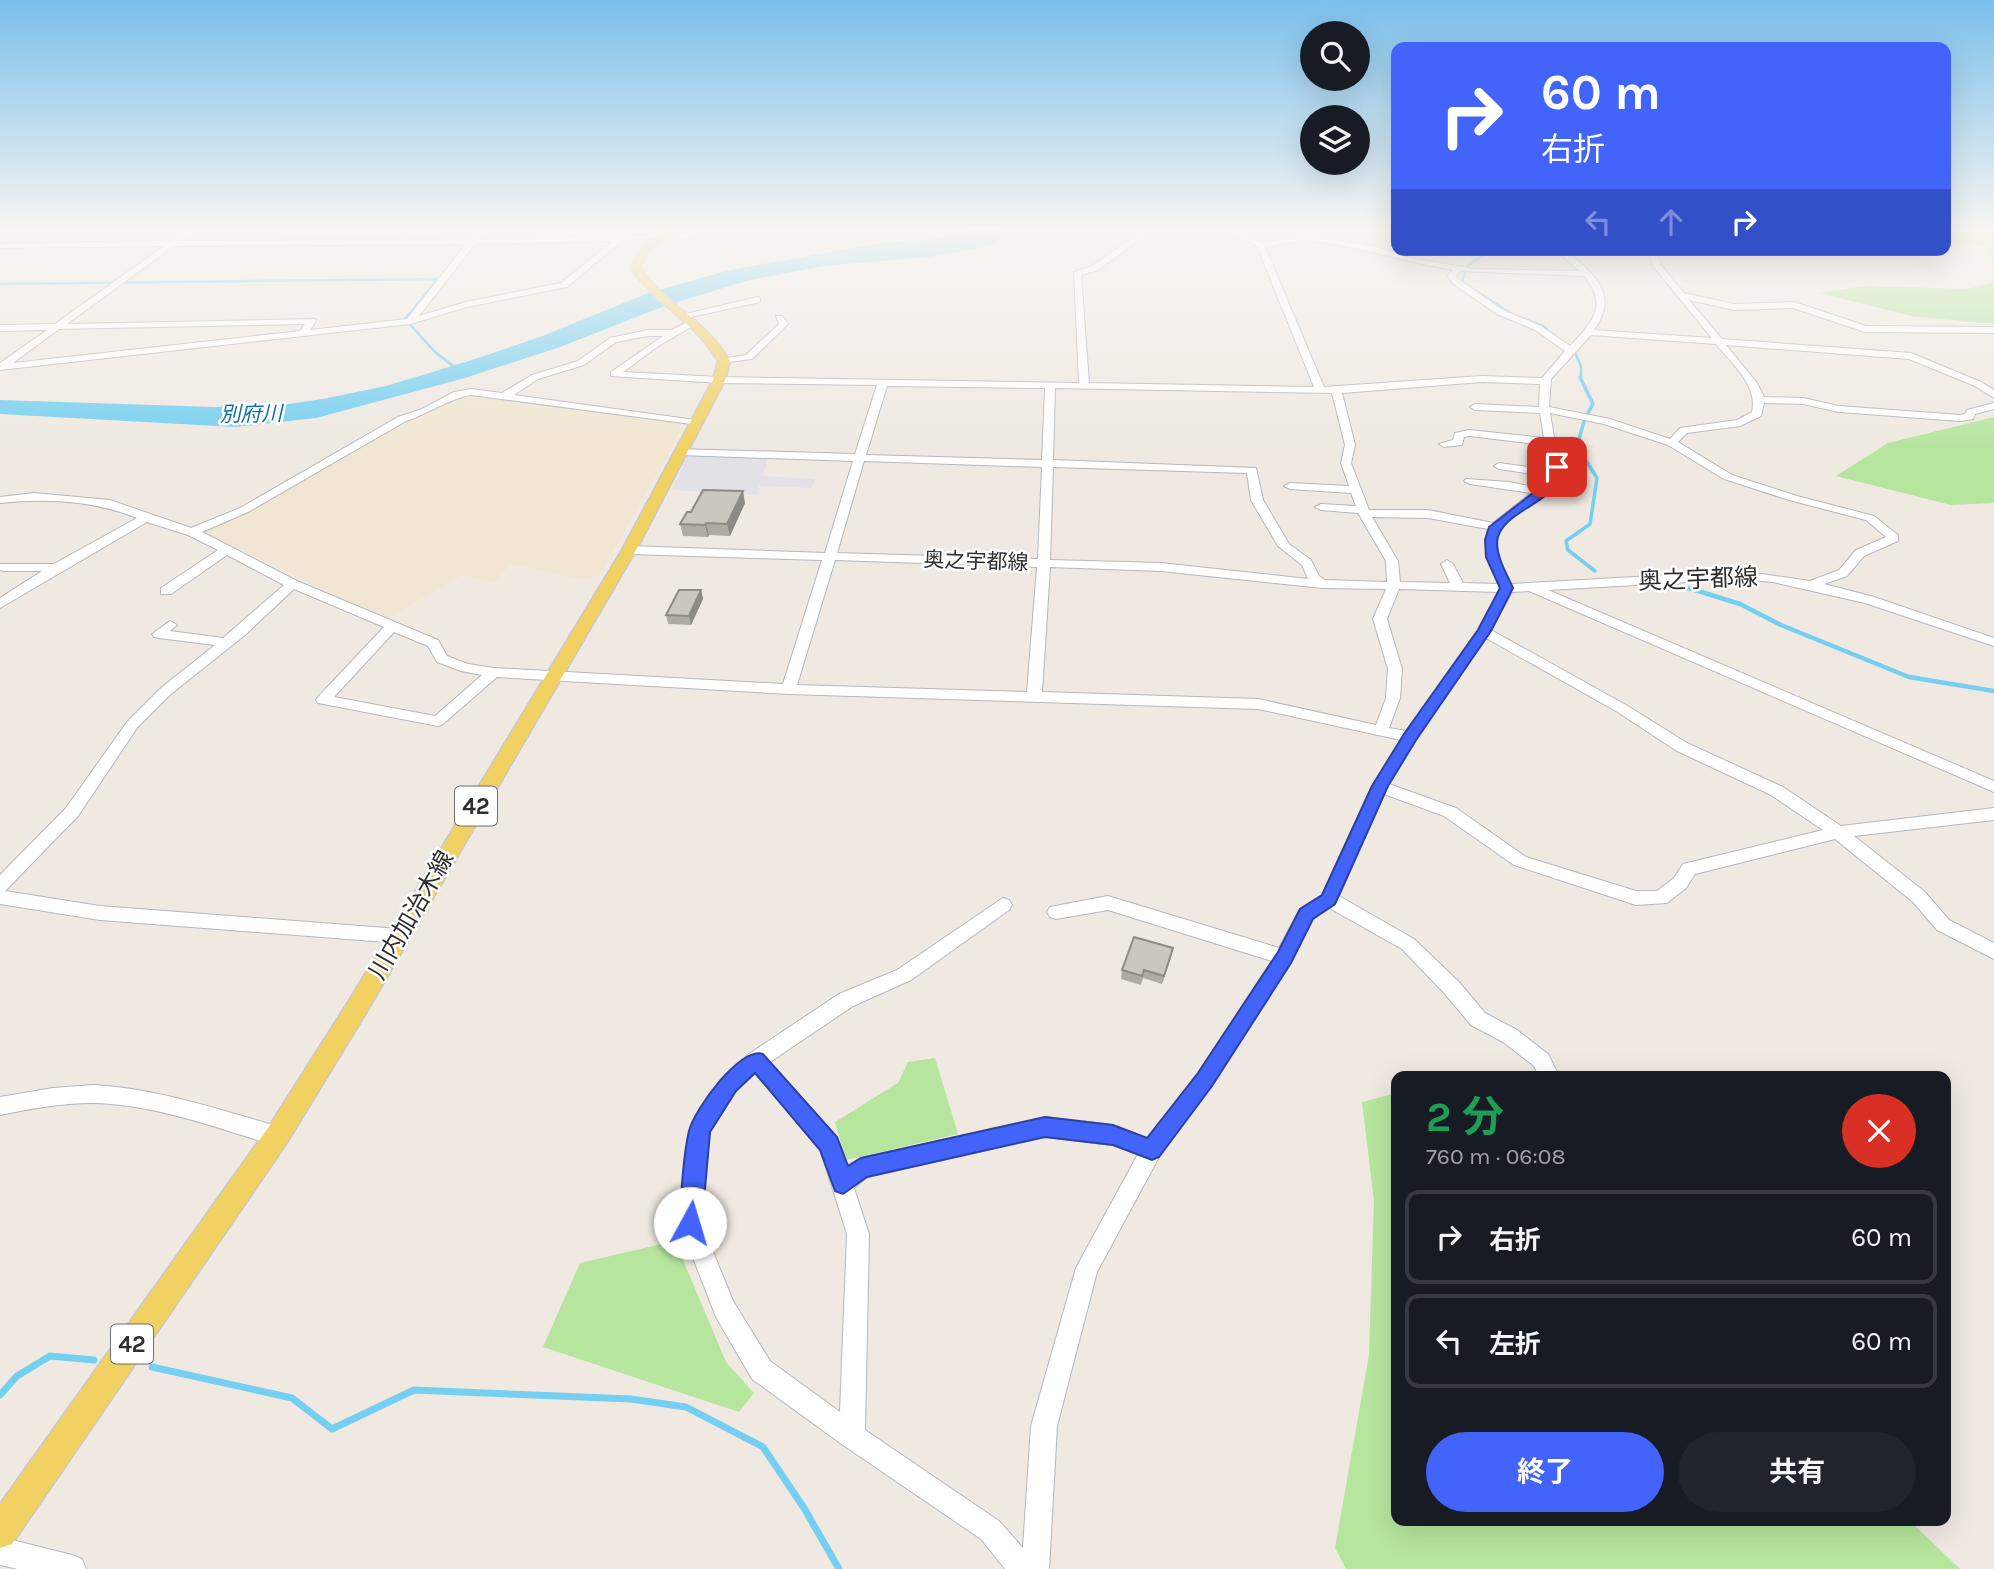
<!DOCTYPE html>
<html lang="ja">
<head>
<meta charset="utf-8">
<style>
	body { margin:0; font-family:Karla,"Noto Sans JP",sans-serif; background:#20242c; color:#f1f3f6; height:100vh; display:flex; flex-direction:column; font-size:26px; white-space:nowrap }
	* { box-sizing:border-box; margin:0 }
	p { font-size:23px; color:#9ea1a6 }
	.icon { flex:none; width:38px; height:38px; fill:none; stroke:currentColor; stroke-width:2; stroke-linecap:round; stroke-linejoin:round }
	.map { position:relative; flex:1; overflow:hidden }
	.panel { position:absolute; left:1391px; top:1071px; width:560px; height:455px; display:flex; flex-direction:column; background:#171b24; border-radius:14px; box-shadow:0 7px 28px #0002 }
	.panel>* { flex:none }
	.hud { position:absolute; left:1391px; top:42px; width:560px; height:214px; border-radius:14px; box-shadow:0 7px 28px #0002; background:#4264fb; color:#fff; overflow:hidden }
	.controls { position:absolute; left:1300px; top:21px; display:grid; gap:14px }
	.controls a { display:grid; place-items:center; width:70px; height:70px; border-radius:50%; background:#171b24; box-shadow:0 7px 28px #0002; font-size:35px }
	.pin { position:absolute; display:grid; place-items:center; width:60px; height:60px; color:#fff; margin:-30px; border-radius:14px; box-shadow:0 4px 10px #0006 }
	.me { position:absolute; width:77px; margin:-38px; rotate:6deg; stroke-linejoin:round; filter:drop-shadow(0 0 5px #0008) }
	.turn { display:flex; align-items:center; gap:24px; height:147px; padding:0 35px; font-size:32px }
	.turn .icon { width:91px; height:91px; stroke-width:2.5 }
	.turn b { display:block; font-size:49px; line-height:60px }
	.lanes { display:flex; align-items:center; height:66px; padding:0 35px; background:#0003; justify-content:center; gap:35px; direction:ltr }
	.lanes .off { opacity:.35 }
	.round { display:grid; place-items:center; flex:none; width:74px; height:74px; border-radius:37px; background:#20242c }
	.overview { display:flex; align-items:center; justify-content:space-between; height:119px; padding:0 35px }
	h1 { font-size:42px; font-weight:700; line-height:52px; color:#1e9e55 }
	.button { display:flex; gap:14px; margin-top:auto; padding:14px 35px }
	.button a { flex:1; height:80px; border-radius:42px; background:#4264fb; color:#fff; font-size:28px; font-weight:700; line-height:80px; text-align:center }
	.button a+a { background:#20242c; color:#f1f3f6 }
	ul { padding:0; list-style:none }
	li { display:flex; align-items:center; gap:21px; height:94px; margin:0 14px 10px; padding:0 21px; border:4px solid #363941; border-radius:14px }
	li div { flex:1 }
	li b { display:block; font-size:26px }
	li em { font-style:normal }
	.map>svg:first-child { display:block }
	.industrial { fill:#e3e1e8 }
	.education { fill:#f0e6d1 }
	.green { fill:#b6e59e }
	.water { fill:#75cff0 }
	.lines { fill:none; stroke-linecap:round; stroke-linejoin:round }
	.stream-far3 { stroke:#75cff0; stroke-width:2.5 }
	.stream-far2 { stroke:#75cff0; stroke-width:3.5 }
	.stream-far1 { stroke:#75cff0; stroke-width:4.5 }
	.stream { stroke:#75cff0; stroke-width:7 }
	.minor-casing { stroke:#b4b7c1; stroke-width:2 }
	.major-casing { stroke:#c9c9c9; stroke-width:3 }
	.minor { fill:#fff; fill-rule:evenodd }
	.major { fill:#f2d163; fill-rule:evenodd }
	.wall { fill:#afaba4 }
	.shaded-wall { fill:#8e8b86 }
	.building { fill:#cbc7bf; stroke:#8e8b86; stroke-width:2 }
	.route { fill:#4264fb; stroke:#2b41a3; stroke-width:2 }
	.labels { text-anchor:middle; dominant-baseline:central; stroke-width:5; stroke-linejoin:round; paint-order:stroke }
	.far-water-label { font-size:21px; font-style:italic; fill:#0d6fa3; stroke:#fff }
	.far-street-label { font-size:21px; fill:#2e2e2e; stroke:#fff }
	.shield { fill:#fff; stroke:#6d6d6d; stroke-width:2 }
	.shield-label { font-size:23px; font-weight:bold; fill:#2e2e2e }
	.street-label { font-size:24px; fill:#2e2e2e; stroke:#fff }
</style>
</head>
<body>
<div class="map">
<svg width="1994" height="1569" viewBox="0 0 1994 1569">
	<rect width="100%" height="100%" fill="#efe9e1"/>
	<path class="industrial" d="M688,454L768,457L763,476L815,479L811,488L759,486L757,495L672,490Z"/>
	<path class="education" d="M468,394L685,424L599,576L581,579L511,564L493,583L462,575L390,617L353,603L202,531L251,510L405,420Z"/>
	<path class="green" d="M1946,229H1994V263L1985,246L1946,244Z
		M1994,282V324L1911,316L1820,293L1865,286L1968,289Z
		M1994,417V503L1951,505L1836,476L1888,443Z
		M935,1058L958,1134L846,1160L835,1122L898,1083L908,1062Z
		M1396,1093V1521H1910L1960,1569H1346L1335,1548L1369,1355L1374,1201L1362,1102Z
		M675,1241L726,1362L754,1393L739,1412L543,1347L580,1263Z"/>
	<path class="water" d="M977,229H1009L993,244L975,249L929,257L824,266L750,280L667,305L560,347L465,378L316,418L235,427L0,414V400L214,407L274,406L323,399L386,386L472,360L540,337L651,292L730,270L886,242L938,239Z"/>
	<g class="lines">
		<path class="stream-far3" d="M1489,250L1467,267L1462,282L1512,314
			M0,284L438,279L405,319L435,352L457,369
			M1524,319L1543,326L1553,335
			M1576,355L1581,366V379"/>
		<path class="stream-far2" d="M1580,377L1593,404L1585,418L1577,446L1597,478L1590,524L1566,541L1568,550L1595,571"/>
		<path class="stream-far1" d="M1654,583L1692,589L1740,604L1781,625L1909,677L1994,691"/>
		<path class="stream" d="M152,1367L292,1398L332,1429L414,1390L631,1399L686,1407L763,1447L804,1508L839,1569
			M0,1395L17,1376L50,1356L94,1360"/>
		<g class="minor-casing">
			<path id="minor" d="M188,229H197L181,241L471,239L482,229H491L480,239L662,235L666,237L623,240L567,287L467,307L410,324L0,370V363L47,330L0,331V325L55,324L164,246L0,248V244L171,241ZM613,241L561,283L466,302L419,316L475,244ZM466,244L407,319L310,330L316,321L315,319L67,324L174,246ZM305,324L300,331L13,363L59,329Z
				M669,229H675L682,235L706,229H719L681,240L669,233Z
				M1234,229L1261,243L1305,236L1324,238L1378,247L1405,257L1474,269L1579,271L1556,250H1611L1608,253H1569C1596,276 1619,295 1594,330L1712,338L1653,266L1648,250H1656L1660,264L1684,293L1734,304L1794,302L1866,326L1994,327V333L1865,332L1793,308L1734,310L1689,300L1722,339L1911,353L1981,382L1994,390V398L1975,386L1909,359L1726,345L1757,383L1764,397L1803,398L1839,406L1960,415L1965,414L1967,410L1994,403V409L1975,414L1973,419L1960,421L1839,412L1803,404L1764,403L1761,416L1740,426L1687,433L1678,442L1732,475L1797,496L1874,516L1898,535V541L1864,556L1847,576L1824,584L1874,597L1994,638V646L1865,603L1773,582L1741,579L1548,590L1994,781V792L1529,591L1512,592L1491,630L1626,705L1687,743L1783,787L1841,826L1994,808V820L1854,836L1925,892L1949,920L1994,943V959L1937,930L1913,902L1835,839L1695,874L1686,888L1667,903L1636,905L1514,865L1444,816L1384,794L1339,896L1414,939L1459,982L1485,1013L1517,1030L1548,1054L1559,1076H1539L1534,1066L1503,1042L1471,1025L1445,994L1402,949L1329,908L1312,919L1290,962L1212,1085L1159,1157L1097,1272L1057,1426L1049,1569H1005L981,1539L843,1445L752,1379L716,1317L679,1222L690,1130L722,1078L749,1054L839,994L897,970L1003,898L1009,900L1012,905L1009,910L911,980L853,1006L770,1062L836,1137L847,1166L861,1158L1045,1117L1113,1125L1148,1139L1198,1073L1272,961L1108,910L1056,919L1050,917L1047,912L1050,907L1108,896L1279,948L1300,909L1322,895L1372,786L1401,740L1258,709L789,694L497,677L443,724L438,726L318,703L316,700L318,697L384,627L294,589L245,635L171,694L137,728L78,816L5,891L100,906L399,929L405,931L408,936L405,941L399,943L100,920L0,904V875L66,808L127,722L161,688L215,645L159,638L154,637L152,634L170,621L177,625L170,631L223,638L284,585L227,555L171,594H161V588L218,550L188,535L147,522L0,608V598L42,571H4L0,570V564H54L137,518C93,500 47,498 0,503V497L34,493L110,500L191,528L240,508L398,417L422,409L454,392L471,389L502,393L532,375L578,361L610,338L648,330H672L693,319L697,322L696,324L657,347L623,372L719,377L1079,383L1074,272L1092,266L1138,234H1124L1121,230ZM1148,234H1233L1257,246L1314,387L1089,383L1081,275L1098,270ZM1305,240C1356,246 1403,261 1453,270L1448,276L1452,283L1497,314L1535,330L1565,351L1542,378L1482,376L1324,387L1265,247ZM1461,271L1584,276C1609,305 1592,323 1570,346L1541,326L1503,310L1458,279L1456,276ZM1591,335L1716,344C1732,364 1758,385 1752,412L1737,420L1680,428L1670,439L1610,419L1549,407L1551,379ZM648,336H663L611,372V376L719,383L877,385L855,454L679,449L674,452L679,455L853,461L825,553L629,546L623,550L629,554L822,560L783,684L494,668L468,664L447,656L438,640L297,581L202,532L248,512L406,421C428,414 448,399 471,395L699,425L700,423L695,420L514,395L538,379L584,365L616,342ZM1482,382L1540,384L1539,407L1475,404L1470,407L1475,410L1540,413L1544,438L1469,430L1455,433L1453,440L1439,444L1444,447L1462,445L1464,437L1469,436L1552,446L1548,470L1499,463L1494,466L1499,469L1546,476L1538,488L1509,482L1466,479L1464,481L1470,484L1531,493L1493,523L1428,510H1369L1351,463L1355,445L1342,393ZM887,386L1045,388L1042,460L866,455ZM1055,388L1332,393L1345,445L1341,463L1349,486L1290,483L1284,486L1290,489L1351,493L1356,506L1321,504L1315,507L1321,510L1358,513L1386,561L1387,582L1325,580L1319,576L1311,560L1289,544L1263,500L1256,468L1053,460ZM1550,413L1604,424L1668,445L1724,479L1789,500L1866,520L1886,537L1856,550L1839,570L1810,581L1741,571L1511,584C1496,555 1487,534 1518,513C1527,507 1538,502 1545,495C1550,490 1554,479 1561,474L1559,472L1562,443L1554,437ZM864,461L1042,467L1038,559L837,553ZM1053,467L1247,473L1251,500L1278,546L1302,565L1308,579L1161,563L1050,560ZM1372,517L1428,518L1488,529C1482,550 1489,565 1499,584L1463,583L1453,564L1447,560L1441,564L1450,583L1400,582L1398,561ZM835,560L1037,567L1027,692L797,685ZM1050,567L1161,571L1322,588L1386,589L1373,619L1388,669L1386,698L1376,725L1258,699L1042,692ZM1399,589L1499,592L1477,631L1406,731L1389,728L1400,698L1402,669L1387,619ZM394,632L428,646L437,662L461,671L482,675L435,716L334,697ZM1486,638L1616,711L1677,751L1771,795L1823,830L1683,864L1674,878L1657,891H1636L1526,857L1456,808L1389,784L1416,740ZM755,1073L820,1149L847,1234L840,1412L770,1361L733,1301L701,1222L710,1132L736,1090ZM1045,1137L1113,1145L1138,1154L1076,1268L1031,1426L1023,1548L999,1521L865,1430L869,1234L854,1188L867,1177Z
				M757,297L760,298V302L686,318L682,315Z
				M776,316H782L788,324L752,359L721,363V359L746,355L779,324Z
				M93,1085C156,1088 216,1109 277,1126L284,1129L287,1136L284,1143L277,1146C217,1128 155,1104 92,1103C61,1103 30,1109 0,1115V1097L53,1088Z
				M0,1537L72,1555L82,1559L86,1569H18L0,1565Z"/>
		</g>
		<g class="major-casing">
			<path id="major" d="M669,229H681L648,251L640,267C665,305 706,320 730,361L725,380L636,550L366,1013L286,1144L12,1544L0,1548V1504L268,1128L350,999L622,550L713,380L718,361C696,322 654,304 630,267L642,247Z"/>
		</g>
		<use href="#minor" class="minor"/>
		<use href="#major" class="major"/>
	</g>
	<path class="wall" d="M745,503L730,536L709,535L708,537L683,536L680,524L691,512Z
		M701,590L703,599L691,625L668,624L666,615Z
		M1173,948L1171,957L1162,984L1143,978L1141,985L1121,979L1122,970Z"/>
	<path class="shaded-wall" d="M743,491L745,503L730,536L727,524Z
		M706,523L709,535L708,537L705,525Z
		M701,590L703,599L691,625L689,616Z
		M1173,948L1171,957L1162,984L1164,976Z"/>
	<path class="building" d="M703,490L743,491L727,524L706,523L705,525L680,524L687,512H691Z
		M679,590H701L689,616L666,615Z
		M1134,937L1173,948L1164,976L1144,970L1142,976L1122,970Z"/>
	<linearGradient id="sky" x2="0" y2="1"><stop stop-color="#7abfeb"/><stop offset="0.51" stop-color="#f8f5f2"/><stop offset="1" stop-color="#f8f5f2" stop-opacity="0"/></linearGradient>
	<rect width="1994" height="449" fill="url(#sky)"/>
	<path class="route" d="M1553,464L1562,467C1558,477 1554,487 1546,495C1531,508 1498,520 1497,542C1497,559 1507,574 1513,588L1491,631L1416,740L1388,786L1335,904L1313,919L1291,963L1212,1086L1159,1157L1152,1160L1113,1145L1045,1137L867,1177L843,1194L835,1191L820,1150L755,1073L736,1091L710,1132L702,1223L698,1230L690,1234L682,1230L679,1223C682,1193 682,1160 689,1131C694,1110 740,1046 763,1054L837,1137L848,1166L861,1158L1045,1117L1113,1125L1147,1138L1198,1073L1278,952L1300,909L1322,895L1372,786L1404,734L1478,630L1500,588L1486,557L1485,540L1489,527L1538,489Z"/>
	<g class="labels">
		<g class="far-water-label">
			<text transform="translate(251 414) rotate(-1)">別府川</text>
		</g>
		<g class="far-street-label">
			<text transform="translate(976 561) rotate(2)">奥之宇都線</text>
		</g>
		<g class="shield">
			<rect x="455" y="786.5" width="42" height="39" rx="5"/>
			<rect x="111" y="1324.5" width="42" height="39" rx="5"/>
		</g>
		<g class="shield-label">
			<text x="476" y="806">42</text>
			<text x="132" y="1344">42</text>
		</g>
		<g class="street-label">
			<text transform="translate(1698 579) rotate(-2)">奥之宇都線</text>
			<text transform="translate(411 915) rotate(-60)">川内加治木線</text>
		</g>
	</g>
</svg>
<div class="controls">
<a><svg class="icon" aria-label="search" viewBox="0 0 24 24"><circle cx="10" cy="10" r="6"/><path d="M15 15l6 6"/></svg></a>
<a><svg class="icon" aria-label="layers" viewBox="0 0 24 24"><path d="M12 4l9 5-9 5-9-5zM3 14l9 5 9-5"/></svg></a>
</div>
<div class="pin" style="left:1557px;top:467px;background:#d93025"><svg class="icon" aria-label="arrive" viewBox="0 0 24 24"><path d="M6 21V4h12l-3 4 3 4H6"/></svg></div>
<svg class="me" style="left:690px;top:1223px" viewBox="-20 -20 40 40"><circle r="19" fill="#fff"/><path d="M0-13L10 11 0 6-10 11z" fill="#4264fb"/></svg>
<div class="hud">
<div class="turn"><svg class="icon" aria-label="right" viewBox="0 0 24 24"><path d="M7 20v-9h11M14 6l5 5-5 5"/></svg><div><b>60 m</b>右折</div></div>
<div class="lanes"><svg class="icon off" aria-label="left" viewBox="0 0 24 24"><path d="M17 20v-9H6M10 6l-5 5 5 5"/></svg><svg class="icon off" aria-label="ahead" viewBox="0 0 24 24"><path d="M12 20V5M6 11l6-6 6 6"/></svg><svg class="icon" aria-label="right" viewBox="0 0 24 24"><path d="M7 20v-9h11M14 6l5 5-5 5"/></svg></div>
</div>
<section class="panel">
<div class="overview"><div><h1>2 分</h1><p>760 m · 06:08</p></div><a class="round" style="background:#d93025;color:#fff"><svg class="icon" aria-label="close" viewBox="0 0 24 24"><path d="M6 6l12 12M18 6L6 18"/></svg></a></div>
<ul>
<li><svg class="icon" aria-label="right" viewBox="0 0 24 24"><path d="M7 20v-9h11M14 6l5 5-5 5"/></svg><div><b>右折</b></div><em>60 m</em></li>
<li><svg class="icon" aria-label="left" viewBox="0 0 24 24"><path d="M17 20v-9H6M10 6l-5 5 5 5"/></svg><div><b>左折</b></div><em>60 m</em></li>
</ul>
<div class="button"><a>終了</a><a>共有</a></div>
</section>
</div>
</body>
</html>
